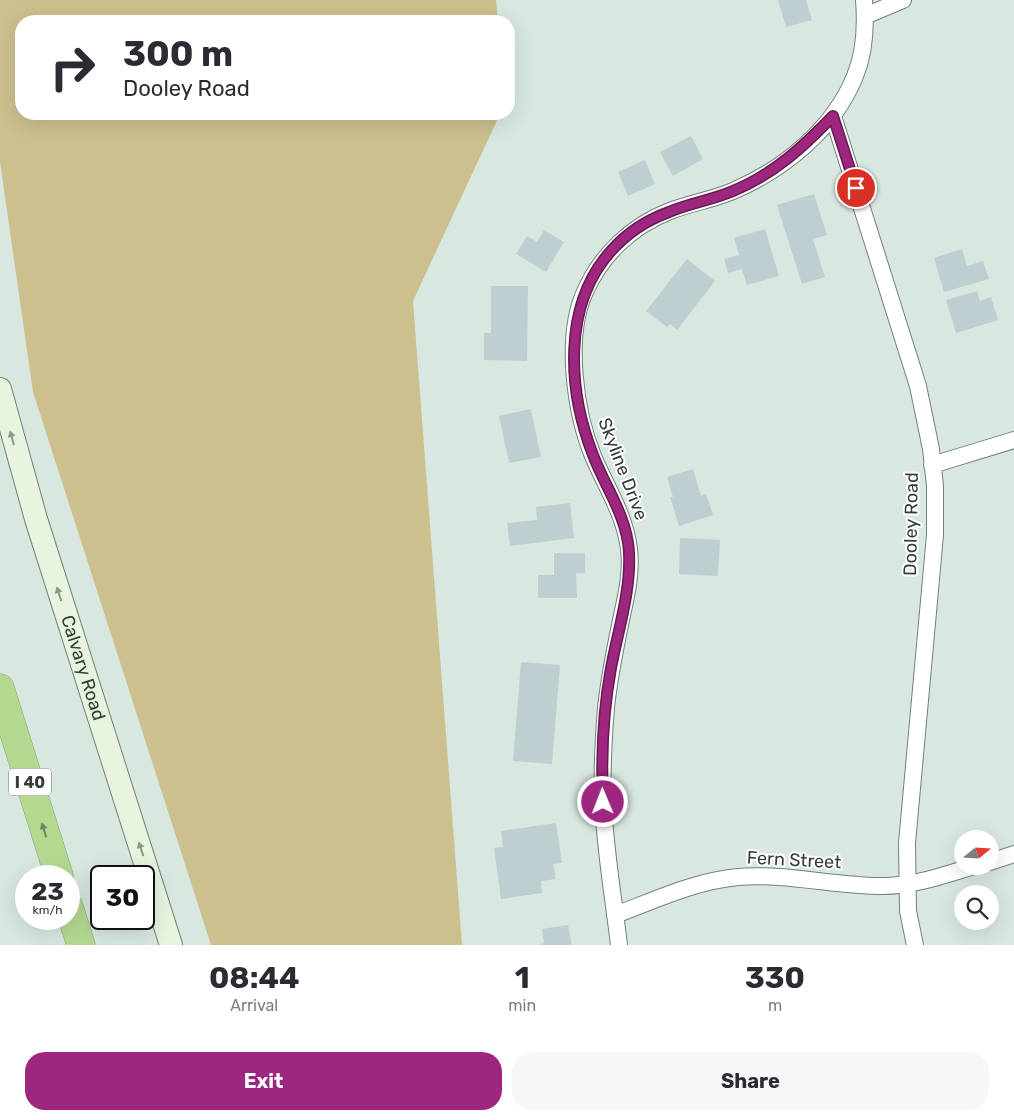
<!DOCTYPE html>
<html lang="en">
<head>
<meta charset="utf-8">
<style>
	body { margin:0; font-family:Rubik,sans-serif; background:#f7f7f7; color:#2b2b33; height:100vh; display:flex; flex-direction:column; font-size:19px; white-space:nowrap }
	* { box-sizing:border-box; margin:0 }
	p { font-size:16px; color:#7c7c81 }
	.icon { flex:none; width:28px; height:28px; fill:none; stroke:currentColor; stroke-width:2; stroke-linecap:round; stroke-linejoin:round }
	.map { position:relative; height:945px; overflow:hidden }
	.details { display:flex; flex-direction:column; background:#fff; flex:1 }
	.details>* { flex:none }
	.top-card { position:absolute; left:15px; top:15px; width:500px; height:105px; border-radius:20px; box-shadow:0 5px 20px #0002; background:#fff; color:#2b2b33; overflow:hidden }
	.needle { width:32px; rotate:72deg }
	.fabs { position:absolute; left:954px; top:830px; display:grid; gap:10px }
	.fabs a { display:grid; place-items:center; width:45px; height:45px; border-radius:50%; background:#fff; box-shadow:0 5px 20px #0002; font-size:25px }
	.speed { position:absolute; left:15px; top:865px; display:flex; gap:10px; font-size:25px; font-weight:700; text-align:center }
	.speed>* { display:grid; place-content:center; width:65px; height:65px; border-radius:50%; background:#fff; box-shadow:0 5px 20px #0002; line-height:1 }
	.speed small { font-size:12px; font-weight:400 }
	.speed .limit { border:2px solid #111; border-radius:8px; background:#fff; color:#111 }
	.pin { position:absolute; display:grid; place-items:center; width:42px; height:42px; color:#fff; margin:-21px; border:2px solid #fff; border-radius:50%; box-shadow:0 1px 5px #0007 }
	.me { position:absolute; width:55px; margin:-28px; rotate:359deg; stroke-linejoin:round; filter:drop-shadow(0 0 4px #0008) }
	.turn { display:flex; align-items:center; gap:18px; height:105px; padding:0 25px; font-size:22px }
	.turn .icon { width:65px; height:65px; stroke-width:2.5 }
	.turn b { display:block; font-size:35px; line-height:42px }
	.eta { display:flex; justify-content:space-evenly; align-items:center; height:85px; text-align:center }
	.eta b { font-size:30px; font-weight:700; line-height:35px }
	.action { display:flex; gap:10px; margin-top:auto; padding:10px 25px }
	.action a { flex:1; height:58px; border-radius:20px; background:#9d267f; color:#fff; font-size:20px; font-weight:700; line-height:58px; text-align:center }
	.action a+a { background:#f7f7f7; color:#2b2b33 }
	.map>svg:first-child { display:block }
	.green { fill:#ccc08e }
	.building { fill:#bdcfd0 }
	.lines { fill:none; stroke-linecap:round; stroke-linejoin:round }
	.street-casing { stroke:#728079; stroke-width:18 }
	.secondary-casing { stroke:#728079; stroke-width:24 }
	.highway-casing { stroke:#87a272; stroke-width:29 }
	.street { stroke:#fff; stroke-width:16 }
	.secondary { stroke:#e8f4de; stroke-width:22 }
	.highway { stroke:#b3d991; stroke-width:28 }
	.oneway { fill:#8f988c }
	.oneway2 { fill:#6e8361 }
	.route-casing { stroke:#661953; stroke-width:12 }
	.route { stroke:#9d267f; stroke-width:9 }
	.labels { text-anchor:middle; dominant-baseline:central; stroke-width:4; stroke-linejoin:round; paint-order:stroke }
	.shield { fill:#fff; stroke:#727674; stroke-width:1 }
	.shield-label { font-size:16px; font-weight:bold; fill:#363c39 }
	.street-label { font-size:18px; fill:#363c39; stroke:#fff }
</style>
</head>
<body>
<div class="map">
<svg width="1014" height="945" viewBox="0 0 1014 945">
	<rect width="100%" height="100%" fill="#d8e8e0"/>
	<path class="green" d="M0,0H496L498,21H21V114H500L413,301L462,945H211L33,392L0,162Z"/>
	<path class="building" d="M778,0H806L812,20L786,27Z
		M691,136L703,159L673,176L660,152Z
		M645,160L655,184L628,196L618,172Z
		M814,194L827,235L813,239L825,277L802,284L777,205Z
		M765,229L779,276L747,285L742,269L728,273L724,259L739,255L734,238Z
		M544,230L564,242L546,272L516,254L527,236L537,242Z
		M962,249L967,266L983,261L989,279L944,292L934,258Z
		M687,259L715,281L677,330L670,324L667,327L646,311Z
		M491,286H528L527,361L484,360V333H491Z
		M977,291L980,301L991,297L998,320L956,333L946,300Z
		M531,409L541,457L509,463L499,416Z
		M693,469L701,496L706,494L713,515L679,526L670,497H673L667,477Z
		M570,503L574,538L510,546L507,523L537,520L536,507Z
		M680,538L720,540L718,576L679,574Z
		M554,553H585V573H576L577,598H538V575H554Z
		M521,662L560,665L552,764L513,761Z
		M556,823L562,863L553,864L556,879L541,881L542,893L501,899L494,848L503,847L501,831Z
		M568,925L572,945H538L544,943L542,929Z"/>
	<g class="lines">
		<g class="street-casing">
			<path id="street" d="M865,16L903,0
				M833,116L918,386L931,449L935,486V535L907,843L908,911L915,945
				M932,465L1014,440
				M990,862L1014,854
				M615,915C655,900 695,881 738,877C786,873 834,886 882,886C914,886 944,875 974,866
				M619,945C614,903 607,861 604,818C601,781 603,744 606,708C609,678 615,649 621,620C626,597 632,573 629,549C625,515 606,487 593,456C575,412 565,338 584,294C600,256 631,226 670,211C690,203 712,200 733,191C784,169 834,129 855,76C865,52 866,25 864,0"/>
		</g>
		<g class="secondary-casing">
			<g id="secondary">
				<path id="s1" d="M0,389L36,519L171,945"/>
			</g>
		</g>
		<g class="highway-casing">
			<path id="highway" d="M0,688L59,876
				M69,907L81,945"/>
		</g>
		<use href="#street" class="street"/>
		<use href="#secondary" class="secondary"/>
		<use href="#highway" class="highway"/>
	</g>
	<defs><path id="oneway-solid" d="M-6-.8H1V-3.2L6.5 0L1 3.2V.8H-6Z" transform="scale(1.25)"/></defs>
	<g class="oneway">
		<use href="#oneway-solid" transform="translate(12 438) rotate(-105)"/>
		<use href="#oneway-solid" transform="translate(59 594) rotate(-108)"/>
		<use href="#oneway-solid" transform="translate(141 849) rotate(-108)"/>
	</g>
	<use class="oneway2" href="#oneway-solid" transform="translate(44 830) rotate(-107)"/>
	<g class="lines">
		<g class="route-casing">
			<path id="route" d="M603,802C601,758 603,712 611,668C618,630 631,592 629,552C627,516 605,487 593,455C568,391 562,305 611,251C626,234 647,220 669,212C690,203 712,200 733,191C774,174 803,147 833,116L856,188"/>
		</g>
		<use href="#route" class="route"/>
	</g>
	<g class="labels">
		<rect class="shield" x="9" y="768.5" width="42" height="27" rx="4"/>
		<g class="shield-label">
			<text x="30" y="782">I 40</text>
		</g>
		<g class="street-label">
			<text transform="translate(623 469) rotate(69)">Skyline Drive</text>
			<text transform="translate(911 524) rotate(-89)">Dooley Road</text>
			<text stroke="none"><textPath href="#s1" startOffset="291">Calvary Road</textPath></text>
			<text transform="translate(794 860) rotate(3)">Fern Street</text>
		</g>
	</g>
</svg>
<div class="fabs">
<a><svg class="needle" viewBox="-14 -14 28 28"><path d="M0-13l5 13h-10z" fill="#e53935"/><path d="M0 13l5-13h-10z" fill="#7c7c81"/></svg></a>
<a><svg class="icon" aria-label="search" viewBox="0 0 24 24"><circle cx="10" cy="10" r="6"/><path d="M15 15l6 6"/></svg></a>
</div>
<div class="speed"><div>23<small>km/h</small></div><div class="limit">30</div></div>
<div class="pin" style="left:856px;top:188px;background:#d93025"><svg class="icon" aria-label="arrive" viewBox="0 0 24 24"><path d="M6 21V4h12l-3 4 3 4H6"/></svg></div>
<svg class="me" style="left:603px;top:802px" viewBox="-20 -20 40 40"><circle r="17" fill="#9d267f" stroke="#fff" stroke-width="3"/><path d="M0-11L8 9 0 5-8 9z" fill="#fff"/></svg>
<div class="top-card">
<div class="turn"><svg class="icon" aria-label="right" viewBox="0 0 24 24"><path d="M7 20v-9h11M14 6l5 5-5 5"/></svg><div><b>300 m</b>Dooley Road</div></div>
</div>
</div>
<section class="details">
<div class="eta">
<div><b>08:44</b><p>Arrival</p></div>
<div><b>1</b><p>min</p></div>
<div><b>330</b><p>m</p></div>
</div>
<div class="action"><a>Exit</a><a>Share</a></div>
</section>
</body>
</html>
